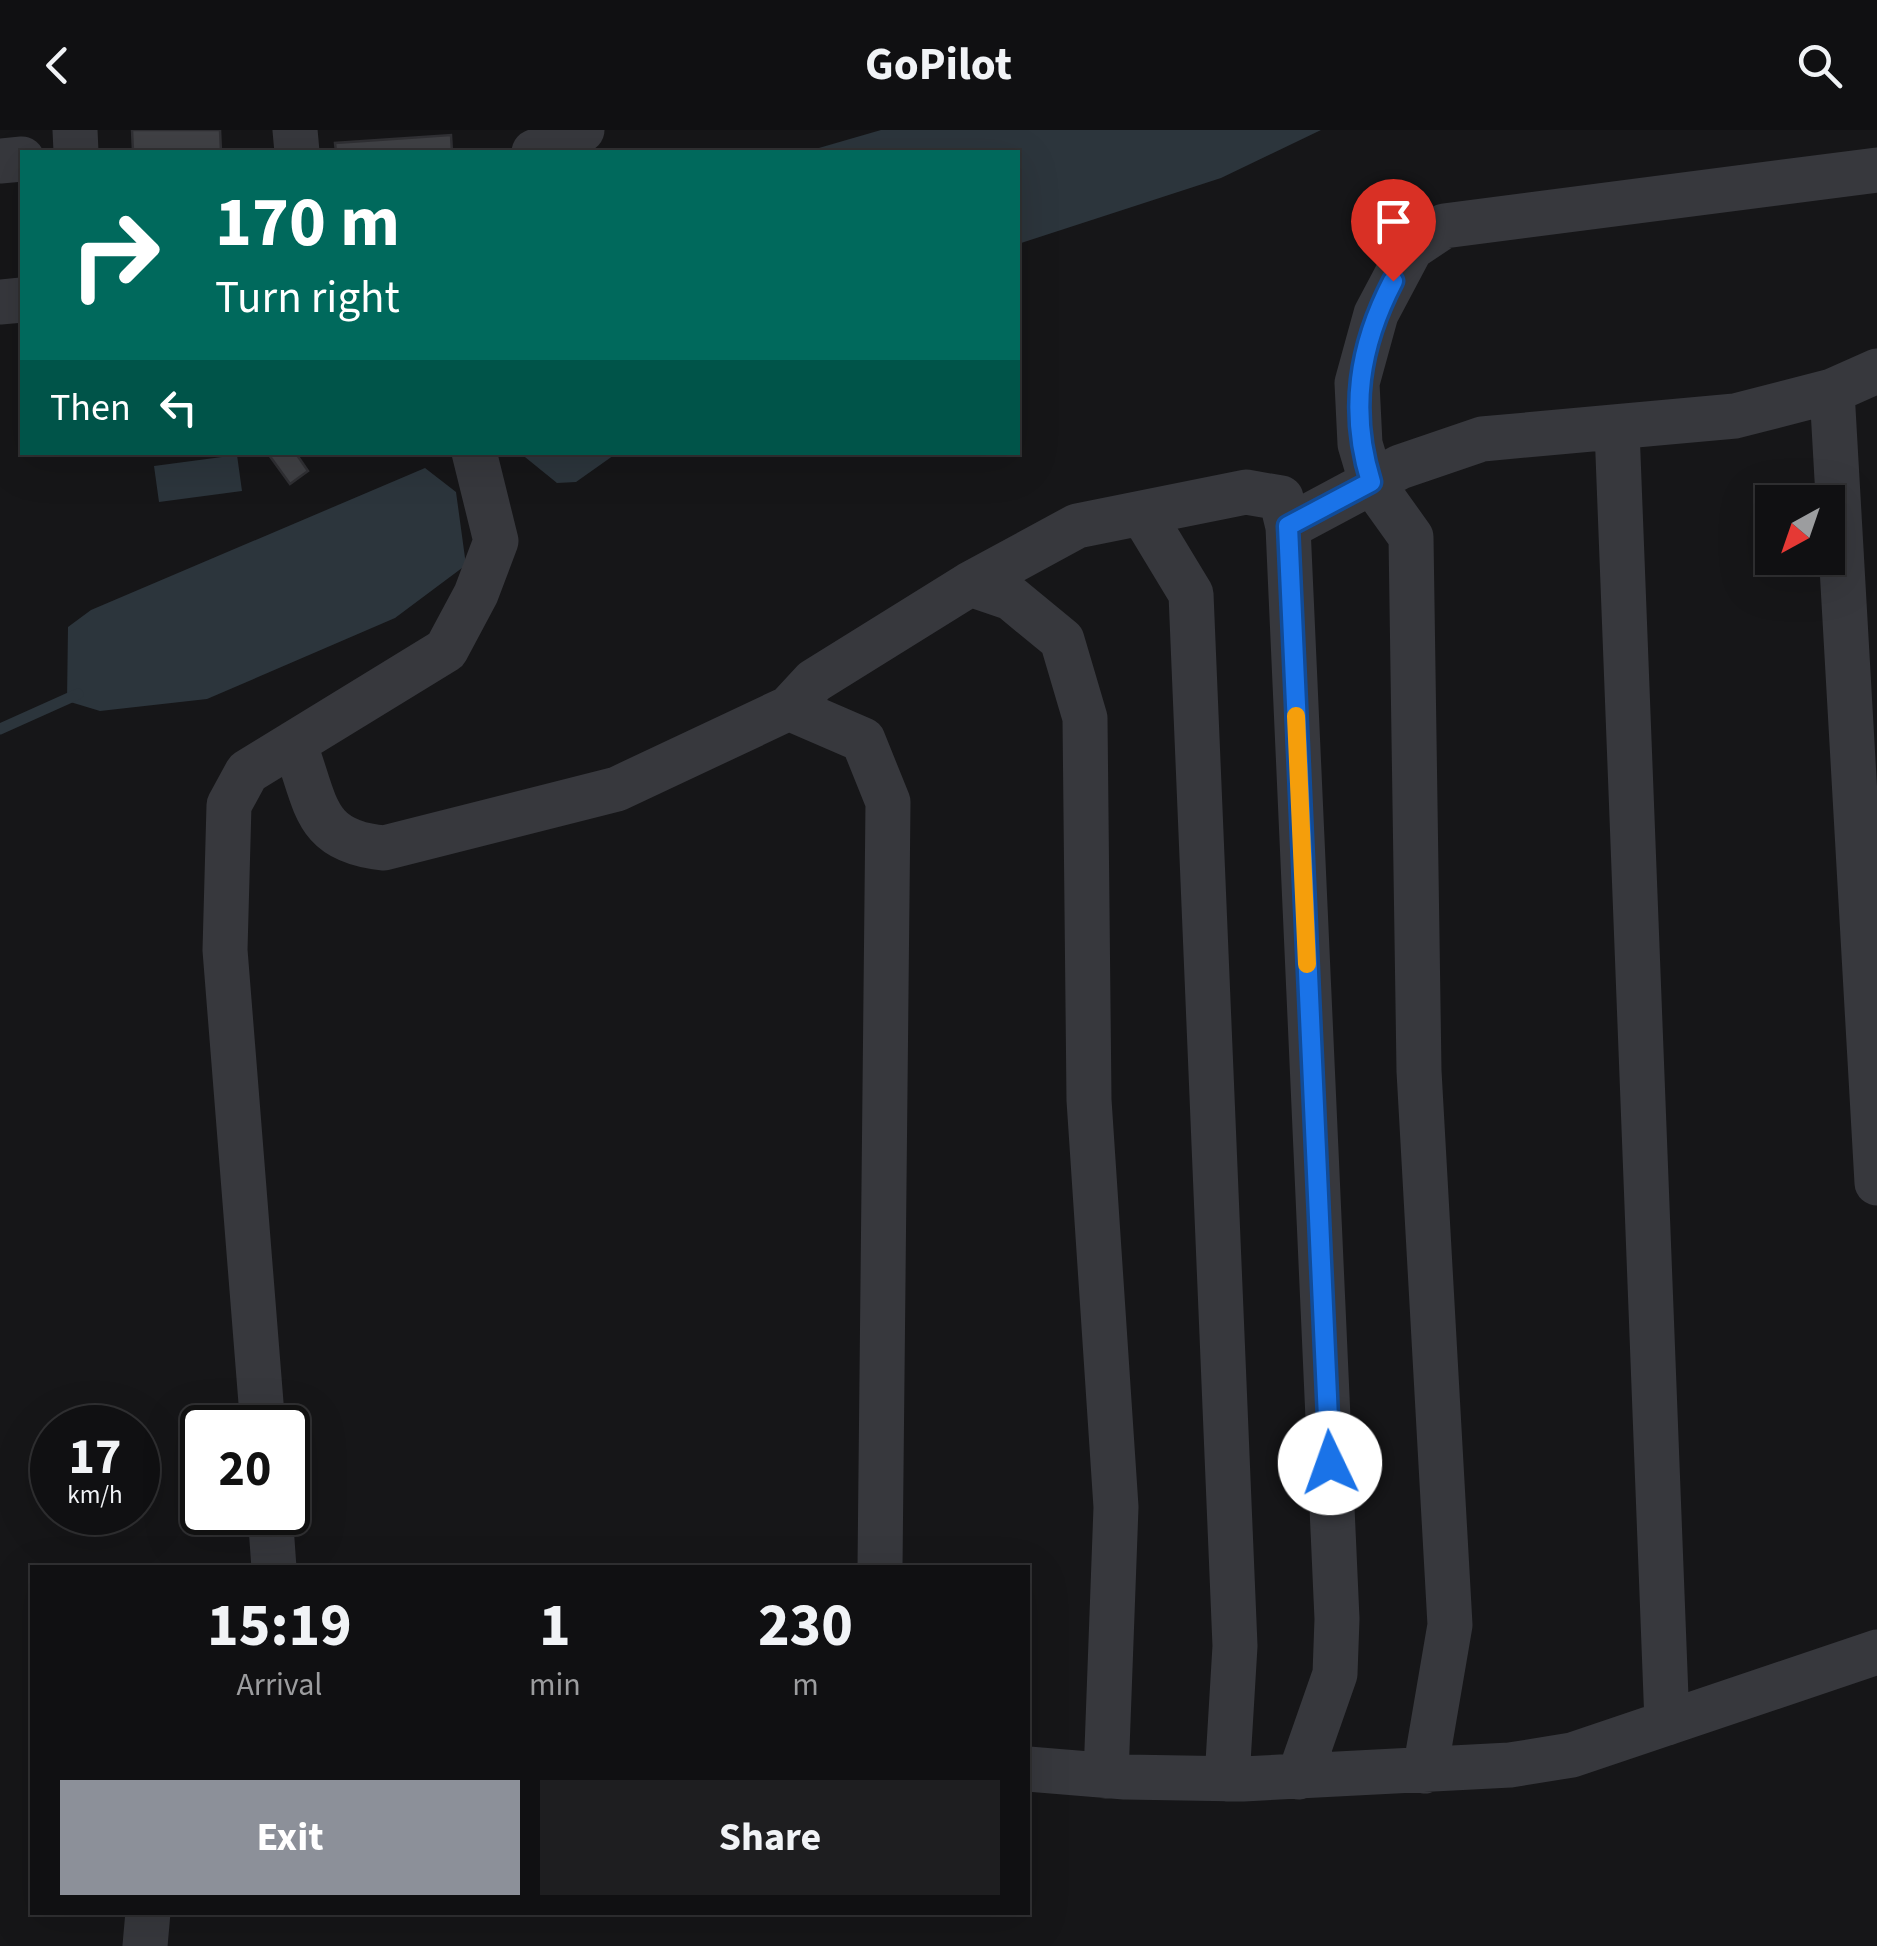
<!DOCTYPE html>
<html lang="en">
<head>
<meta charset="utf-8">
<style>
	body { margin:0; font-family:"Source Sans 3",sans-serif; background:#1e1e20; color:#f1f3f6; height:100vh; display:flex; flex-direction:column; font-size:38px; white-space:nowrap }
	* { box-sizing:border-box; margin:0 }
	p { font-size:32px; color:#9c9d9f }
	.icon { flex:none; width:55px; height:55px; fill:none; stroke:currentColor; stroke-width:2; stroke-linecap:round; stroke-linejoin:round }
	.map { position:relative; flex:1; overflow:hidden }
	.side { position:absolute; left:30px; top:1435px; width:1000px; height:350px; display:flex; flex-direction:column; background:#101012; border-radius:0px; box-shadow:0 10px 40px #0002,0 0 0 2px #303032 }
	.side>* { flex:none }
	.guide { position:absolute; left:20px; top:20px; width:1000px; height:305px; border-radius:0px; box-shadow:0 10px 40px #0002,0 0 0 2px #303032; background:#00695c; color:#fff; overflow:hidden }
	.needle { width:65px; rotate:220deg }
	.controls { position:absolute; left:1755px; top:355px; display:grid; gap:20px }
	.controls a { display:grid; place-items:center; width:90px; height:90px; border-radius:0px; background:#101012; box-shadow:0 10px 40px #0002,0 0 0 2px #303032; font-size:50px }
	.speed { position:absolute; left:30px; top:1275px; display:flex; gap:20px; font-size:50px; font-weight:700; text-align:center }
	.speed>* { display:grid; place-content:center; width:130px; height:130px; border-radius:50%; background:#101012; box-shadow:0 10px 40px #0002,0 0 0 2px #303032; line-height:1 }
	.speed small { font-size:25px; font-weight:400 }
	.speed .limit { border:5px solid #111; border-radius:15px; background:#fff; color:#111 }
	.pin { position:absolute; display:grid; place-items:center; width:85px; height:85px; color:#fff; margin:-102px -42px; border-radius:50% 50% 50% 0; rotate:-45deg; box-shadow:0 0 10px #0007 }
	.pin .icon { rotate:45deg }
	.me { position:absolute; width:110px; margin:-55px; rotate:357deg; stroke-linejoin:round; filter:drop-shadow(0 0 8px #0008) }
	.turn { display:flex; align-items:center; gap:35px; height:210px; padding:0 30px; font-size:45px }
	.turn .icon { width:130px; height:130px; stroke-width:2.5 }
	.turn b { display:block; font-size:70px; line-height:85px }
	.then { display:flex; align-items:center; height:95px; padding:0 30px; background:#0003; gap:20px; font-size:38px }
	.eta { display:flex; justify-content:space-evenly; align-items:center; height:170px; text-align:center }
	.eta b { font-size:60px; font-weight:700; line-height:70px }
	.cta { display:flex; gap:20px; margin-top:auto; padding:20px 30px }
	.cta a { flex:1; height:115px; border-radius:0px; background:#8c9099; color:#fff; font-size:40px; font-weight:700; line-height:115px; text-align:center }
	.cta a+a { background:#1e1e20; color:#f1f3f6 }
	header { display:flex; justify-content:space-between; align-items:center; height:130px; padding:0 30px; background:#101012; font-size:45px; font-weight:700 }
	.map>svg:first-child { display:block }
	.water { fill:#2c353c }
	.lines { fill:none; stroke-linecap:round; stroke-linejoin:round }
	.stream { stroke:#2c353c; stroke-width:11 }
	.building { fill:#404145; stroke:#303034; stroke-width:2.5 }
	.minor { stroke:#37383d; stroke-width:45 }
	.route-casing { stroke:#114b97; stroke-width:25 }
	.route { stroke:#1a73e8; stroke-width:18 }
	.slow { stroke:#f59e0b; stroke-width:18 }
</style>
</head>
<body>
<header><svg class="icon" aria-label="back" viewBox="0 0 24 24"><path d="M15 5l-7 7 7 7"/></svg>GoPilot<svg class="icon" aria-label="search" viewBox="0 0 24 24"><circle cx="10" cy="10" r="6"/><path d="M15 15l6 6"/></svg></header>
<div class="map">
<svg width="1877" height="1816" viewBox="0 0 1877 1816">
	<rect width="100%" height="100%" fill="#161618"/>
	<path class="water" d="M881,0H1321L1221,48L1018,114V22H805Z
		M520,323V322L617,323L576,352L557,353Z
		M237,325L242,361L159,372L154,336Z
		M425,338L456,362L466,435L395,488L207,569L100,581L67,571L68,497L91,480Z"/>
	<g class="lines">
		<path class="stream" d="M0,599L78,564"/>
	</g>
	<path class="building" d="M132,0H220L221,22H133Z
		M451,5L452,22H336L335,13Z
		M273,322H295L308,341L290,354L269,325Z"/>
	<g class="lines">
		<path class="minor" d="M75,0L76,22
			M295,0L297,22
			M534,22L582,0
			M0,31L22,29
			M0,172L22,170
			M1832,261L1877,1053
			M1617,299L1667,1593
			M1142,383L1191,464L1235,1516L1227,1649
			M1288,397L1337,1489L1335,1544L1299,1647
			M970,454L1011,468L1062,510L1085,588L1089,970L1116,1377L1106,1646
			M789,578L863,610L888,672L880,1438
			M294,613C317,673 312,711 384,718L617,659L789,578L814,551L970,454L1077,396L1246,362L1281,368L1288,397L1400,337L1482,309L1735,286L1832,261L1877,241
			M263,1298L225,820L229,675L247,642L446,520L476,464L496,411L474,322
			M270,1382L274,1438
			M1028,1639L1125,1647L1243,1649L1510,1635L1572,1625L1877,1522
			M1425,1641L1450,1495L1419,941L1411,407L1371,351L1360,314L1357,253L1376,184L1411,118L1444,96L1877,40
			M145,1816L148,1782"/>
	</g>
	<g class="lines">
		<g class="route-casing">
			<path id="route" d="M1330,1333L1288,396L1371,352C1349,281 1359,216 1393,151"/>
		</g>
		<use href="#route" class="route"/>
		<path class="slow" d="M1296,586L1307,834"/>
	</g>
</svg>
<div class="controls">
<a><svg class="needle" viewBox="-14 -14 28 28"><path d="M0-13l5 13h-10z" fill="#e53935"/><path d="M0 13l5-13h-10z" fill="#9c9d9f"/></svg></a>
</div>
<div class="speed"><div>17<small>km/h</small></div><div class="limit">20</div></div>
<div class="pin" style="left:1393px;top:151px;background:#d93025"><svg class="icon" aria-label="arrive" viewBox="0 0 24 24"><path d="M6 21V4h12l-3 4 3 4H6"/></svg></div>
<svg class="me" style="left:1330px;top:1333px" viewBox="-20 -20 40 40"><circle r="19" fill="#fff"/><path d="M0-13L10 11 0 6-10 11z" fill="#1a73e8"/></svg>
<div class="guide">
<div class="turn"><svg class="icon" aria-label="right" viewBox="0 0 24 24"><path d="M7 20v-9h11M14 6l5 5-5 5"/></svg><div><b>170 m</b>Turn right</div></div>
<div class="then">Then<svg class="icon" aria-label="left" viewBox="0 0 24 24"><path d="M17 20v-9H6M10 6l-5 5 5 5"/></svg></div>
</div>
<section class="side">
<div class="eta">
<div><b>15:19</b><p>Arrival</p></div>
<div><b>1</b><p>min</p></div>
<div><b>230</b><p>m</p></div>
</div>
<div class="cta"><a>Exit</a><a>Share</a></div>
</section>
</div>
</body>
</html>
